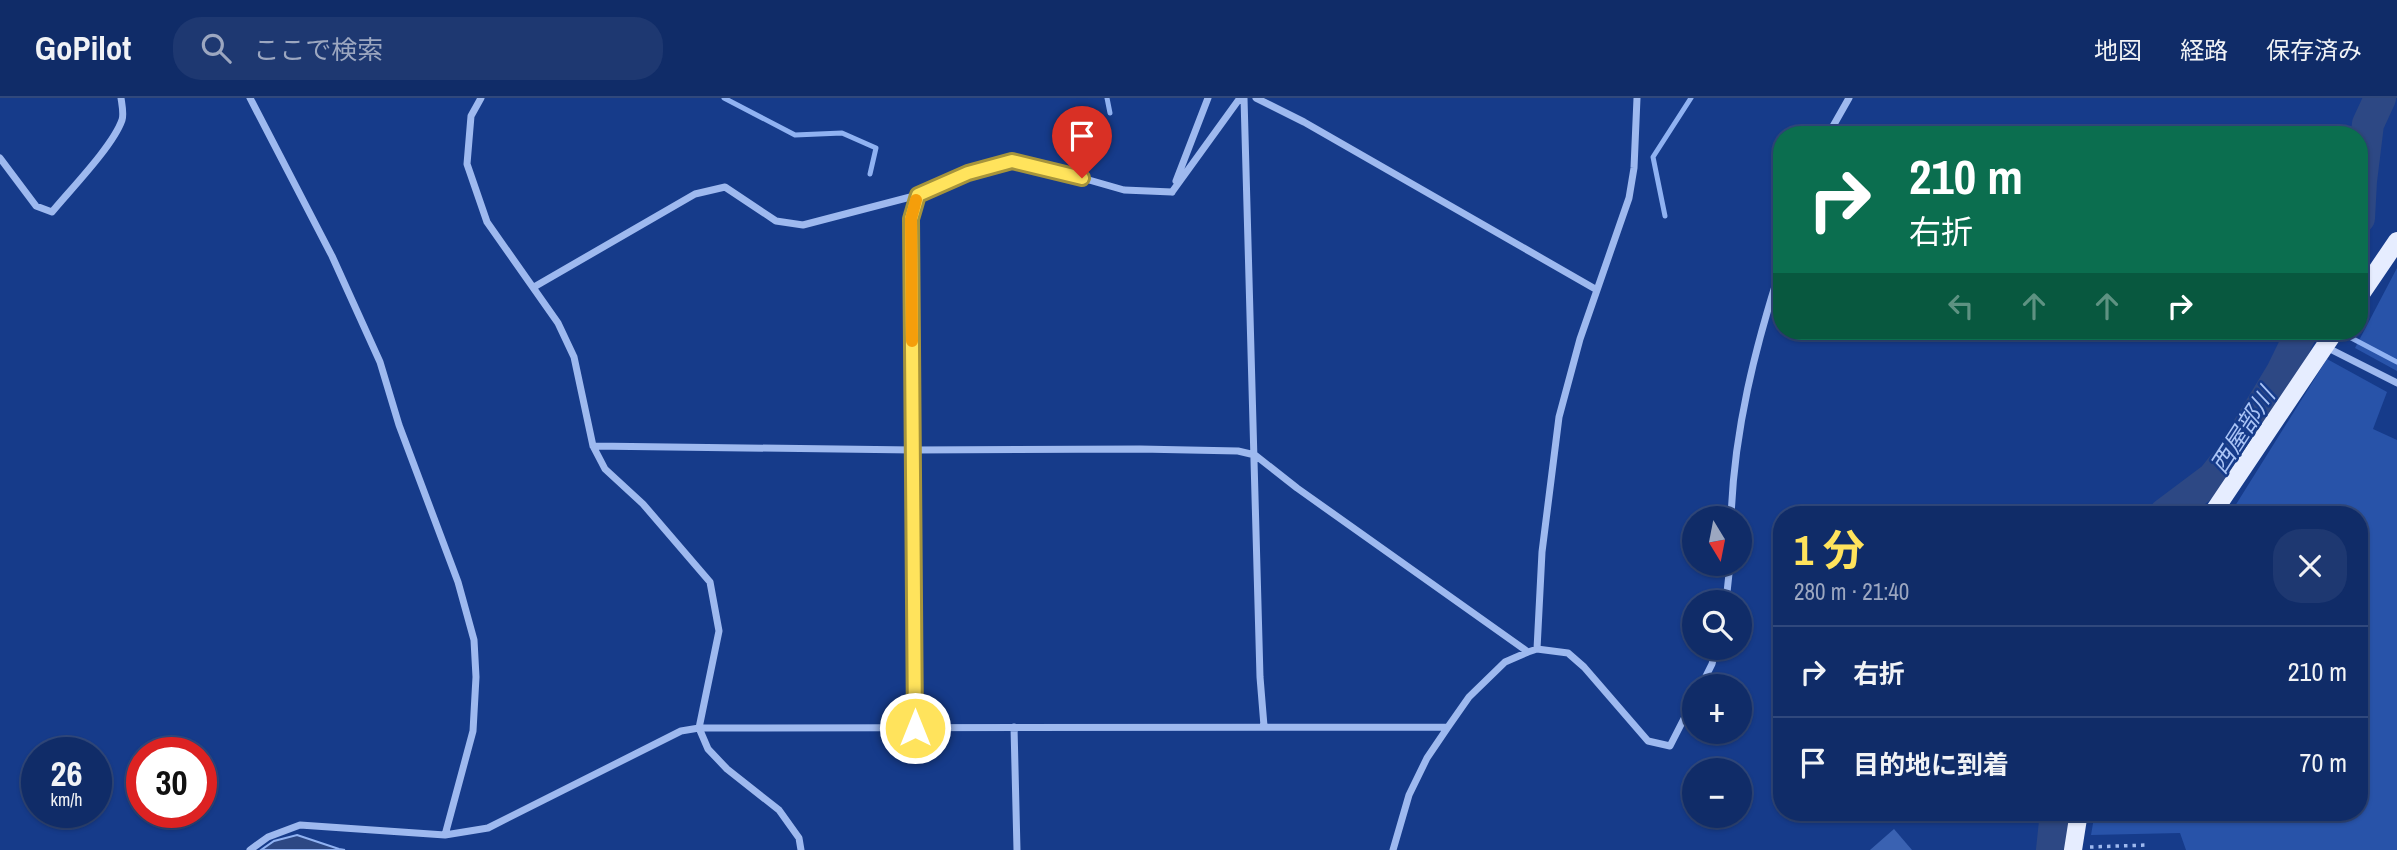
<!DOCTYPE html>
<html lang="ja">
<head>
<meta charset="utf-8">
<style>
	body { margin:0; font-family:"Archivo Narrow","Noto Sans JP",sans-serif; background:#1e3871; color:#f1f3f6; height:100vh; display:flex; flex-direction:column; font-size:26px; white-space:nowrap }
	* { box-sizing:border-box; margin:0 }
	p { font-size:23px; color:#9ca7c0 }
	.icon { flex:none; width:38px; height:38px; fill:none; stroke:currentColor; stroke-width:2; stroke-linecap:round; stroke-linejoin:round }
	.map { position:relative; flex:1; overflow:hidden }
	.sheet { position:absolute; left:1773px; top:408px; width:595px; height:315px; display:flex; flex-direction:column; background:#102c68; border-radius:28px; box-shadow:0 2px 5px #0004,0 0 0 2px #30487c }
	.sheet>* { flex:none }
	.banner { position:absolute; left:1773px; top:28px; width:595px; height:214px; border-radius:28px; box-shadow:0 2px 5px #0004,0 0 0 2px #30487c; background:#0b6e4f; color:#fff; overflow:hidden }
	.needle { width:46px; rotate:170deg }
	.fabs { position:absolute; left:1682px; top:408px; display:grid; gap:14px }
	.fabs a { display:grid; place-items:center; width:70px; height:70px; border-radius:50%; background:#102c68; box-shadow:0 2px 5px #0004,0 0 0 2px #30487c; font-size:35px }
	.speed { position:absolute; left:21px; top:639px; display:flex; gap:14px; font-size:35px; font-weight:700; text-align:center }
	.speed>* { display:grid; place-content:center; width:91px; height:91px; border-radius:50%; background:#102c68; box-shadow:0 2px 5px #0004,0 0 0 2px #30487c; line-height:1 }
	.speed small { font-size:18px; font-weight:400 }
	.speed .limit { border:10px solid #d22; background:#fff; color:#111 }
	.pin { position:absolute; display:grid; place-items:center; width:60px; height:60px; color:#fff; margin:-72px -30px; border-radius:50% 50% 50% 0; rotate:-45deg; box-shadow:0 0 7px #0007 }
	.pin .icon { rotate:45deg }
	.me { position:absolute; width:77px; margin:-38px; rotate:0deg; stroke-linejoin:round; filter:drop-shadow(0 0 5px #0008) }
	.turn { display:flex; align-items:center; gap:24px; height:147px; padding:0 21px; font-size:32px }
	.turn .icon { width:91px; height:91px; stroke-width:2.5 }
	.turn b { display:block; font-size:49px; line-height:60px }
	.lanes { display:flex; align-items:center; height:66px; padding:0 21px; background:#0003; justify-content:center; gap:35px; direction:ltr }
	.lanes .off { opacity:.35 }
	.round { display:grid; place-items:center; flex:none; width:74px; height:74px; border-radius:28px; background:#1e3871 }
	.head { display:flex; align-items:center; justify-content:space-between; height:119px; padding:0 21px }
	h1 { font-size:42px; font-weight:700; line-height:52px; color:#ffe35c }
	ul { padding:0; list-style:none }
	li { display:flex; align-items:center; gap:21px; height:91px; padding:0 21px; border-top:2px solid #30487c }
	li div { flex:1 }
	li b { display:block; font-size:26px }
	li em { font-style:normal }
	header { display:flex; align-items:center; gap:42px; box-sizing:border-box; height:98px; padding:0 35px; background:#102c68; border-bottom:2px solid #30487c }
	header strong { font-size:33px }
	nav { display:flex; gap:38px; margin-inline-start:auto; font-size:24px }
	.search { width:490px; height:63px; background:#1e3871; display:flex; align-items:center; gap:18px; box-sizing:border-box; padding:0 24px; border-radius:28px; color:#9ca7c0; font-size:26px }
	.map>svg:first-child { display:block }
	.green { fill:#2853a9 }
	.water { fill:#2d4884; stroke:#90b2f2; stroke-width:2 }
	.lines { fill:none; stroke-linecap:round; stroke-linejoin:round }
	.stream { stroke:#90b2f2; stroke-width:5 }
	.river { stroke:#2d4884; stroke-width:32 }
	.building { fill:#3a62b2 }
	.path { stroke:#9eb9ef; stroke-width:3.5; stroke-dasharray:3.5 5; stroke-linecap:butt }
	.minor { stroke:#9eb9ef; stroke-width:7 }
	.primary { stroke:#e6edff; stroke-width:18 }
	.route-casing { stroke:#a6943c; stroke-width:18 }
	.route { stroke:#ffe35c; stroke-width:12 }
	.slow { stroke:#f59e0b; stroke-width:12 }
	.labels { text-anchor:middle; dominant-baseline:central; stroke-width:5; stroke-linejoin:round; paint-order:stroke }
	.water-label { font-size:24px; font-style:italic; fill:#aac4f6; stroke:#163b8a }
</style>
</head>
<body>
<header>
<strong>GoPilot</strong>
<div class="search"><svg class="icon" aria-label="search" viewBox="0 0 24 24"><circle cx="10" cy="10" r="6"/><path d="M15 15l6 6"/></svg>ここで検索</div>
<nav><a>地図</a><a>経路</a><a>保存済み</a></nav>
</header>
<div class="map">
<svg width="2397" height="752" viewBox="0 0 2397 752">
	<rect width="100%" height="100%" fill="#163b8a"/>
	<path class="green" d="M2397,170V273L2355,250Z
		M2327,261L2387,294L2373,331L2397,342V752H2186L2180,735L2091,737L2095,714H2359V416H2230Z"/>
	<path class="water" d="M297,737L339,751L345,752H261L274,743Z"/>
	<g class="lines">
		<path class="stream" d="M724,0L795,37L842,35L876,50L870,76
			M1107,0L1110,15
			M1665,118L1653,59L1691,0
			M2338,233L2397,264"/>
		<path class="river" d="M2359,120L2361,83L2368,26L2380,0
			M2165,416L2213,380L2233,355L2282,274L2302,233
			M2052,752L2056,714"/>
	</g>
	<path class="building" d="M1894,731L1912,752H1870Z"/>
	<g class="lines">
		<path class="path" d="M2090,749L2148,747"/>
		<path class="minor" d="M250,0L332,158L380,264L399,327L458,484L474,542L476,579L473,633L445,737
			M481,0L471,18L467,66L487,124L558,225L574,259L593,348L605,371L643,406L710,484L719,533L699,630L708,651L727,671L779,712L799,740L801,752
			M1244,0L1260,579L1264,628
			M1256,0L1304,24L1597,192
			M1828,37L1849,0
			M0,60L36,108L52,114C70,92 113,48 122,22C124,16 122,7 121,0
			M1176,83L1208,0
			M1172,94L1240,0
			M534,189L695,96L725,89L776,123L803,127L918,97L968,75L1012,63L1061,74L1124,92L1172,94
			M2326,249L2397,285
			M593,348L913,352L1140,351L1238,353L1255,357L1297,390L1528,554
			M1731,420C1734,333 1755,249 1782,166
			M1726,504L1730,466
			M1537,551L1542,454L1559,319L1580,241L1629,100L1634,70L1637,0
			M1701,588L1712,566L1716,550
			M1014,629L1017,752
			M915,630L911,121L918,97
			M250,752L268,739L300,727L445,737L488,730L681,633L699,630L1448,629
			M1393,752L1409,697L1427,660L1448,629L1469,599L1505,564L1528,554L1537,551L1568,555L1584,569L1648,643L1670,648L1694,601"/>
		<path class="primary" d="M2359,199L2397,143
			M2212,416L2335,233
			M2073,752L2079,714"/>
	</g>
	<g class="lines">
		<g class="route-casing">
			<path id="route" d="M915,630L911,121L918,97L968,75L1012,63L1082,80"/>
		</g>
		<use href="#route" class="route"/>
		<path class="slow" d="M912,243L911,121L916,102"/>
	</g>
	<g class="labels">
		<g class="water-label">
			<text transform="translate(2242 332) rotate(-57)">西屋部川</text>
		</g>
	</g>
</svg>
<div class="fabs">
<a><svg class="needle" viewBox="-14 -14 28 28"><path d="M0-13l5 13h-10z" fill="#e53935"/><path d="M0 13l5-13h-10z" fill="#9ca7c0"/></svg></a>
<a><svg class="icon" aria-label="search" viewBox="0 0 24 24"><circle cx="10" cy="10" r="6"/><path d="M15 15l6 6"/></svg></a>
<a>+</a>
<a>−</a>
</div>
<div class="speed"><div>26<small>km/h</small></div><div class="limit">30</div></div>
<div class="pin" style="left:1082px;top:80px;background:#d93025"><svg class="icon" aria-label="arrive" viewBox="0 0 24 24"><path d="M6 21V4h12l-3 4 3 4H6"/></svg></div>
<svg class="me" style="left:915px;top:630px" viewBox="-20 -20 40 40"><circle r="17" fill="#ffe35c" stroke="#fff" stroke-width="3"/><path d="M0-11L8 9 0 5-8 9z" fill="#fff"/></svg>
<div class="banner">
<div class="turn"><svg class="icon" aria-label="right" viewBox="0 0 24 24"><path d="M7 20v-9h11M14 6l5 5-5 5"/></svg><div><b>210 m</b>右折</div></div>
<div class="lanes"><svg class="icon off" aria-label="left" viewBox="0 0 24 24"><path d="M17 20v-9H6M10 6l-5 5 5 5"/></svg><svg class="icon off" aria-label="ahead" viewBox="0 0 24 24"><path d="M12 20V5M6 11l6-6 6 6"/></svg><svg class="icon off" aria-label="ahead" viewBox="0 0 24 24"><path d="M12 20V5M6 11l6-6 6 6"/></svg><svg class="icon" aria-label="right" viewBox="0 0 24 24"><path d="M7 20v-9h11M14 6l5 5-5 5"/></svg></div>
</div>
<section class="sheet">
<div class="head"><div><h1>1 分</h1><p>280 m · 21:40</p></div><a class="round"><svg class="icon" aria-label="close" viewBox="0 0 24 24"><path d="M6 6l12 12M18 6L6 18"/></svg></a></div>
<ul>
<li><svg class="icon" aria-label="right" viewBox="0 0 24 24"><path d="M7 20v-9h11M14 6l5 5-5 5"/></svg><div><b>右折</b></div><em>210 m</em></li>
<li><svg class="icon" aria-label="arrive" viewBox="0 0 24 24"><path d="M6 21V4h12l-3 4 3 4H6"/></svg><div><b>目的地に到着</b></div><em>70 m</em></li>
</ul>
</section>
</div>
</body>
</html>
